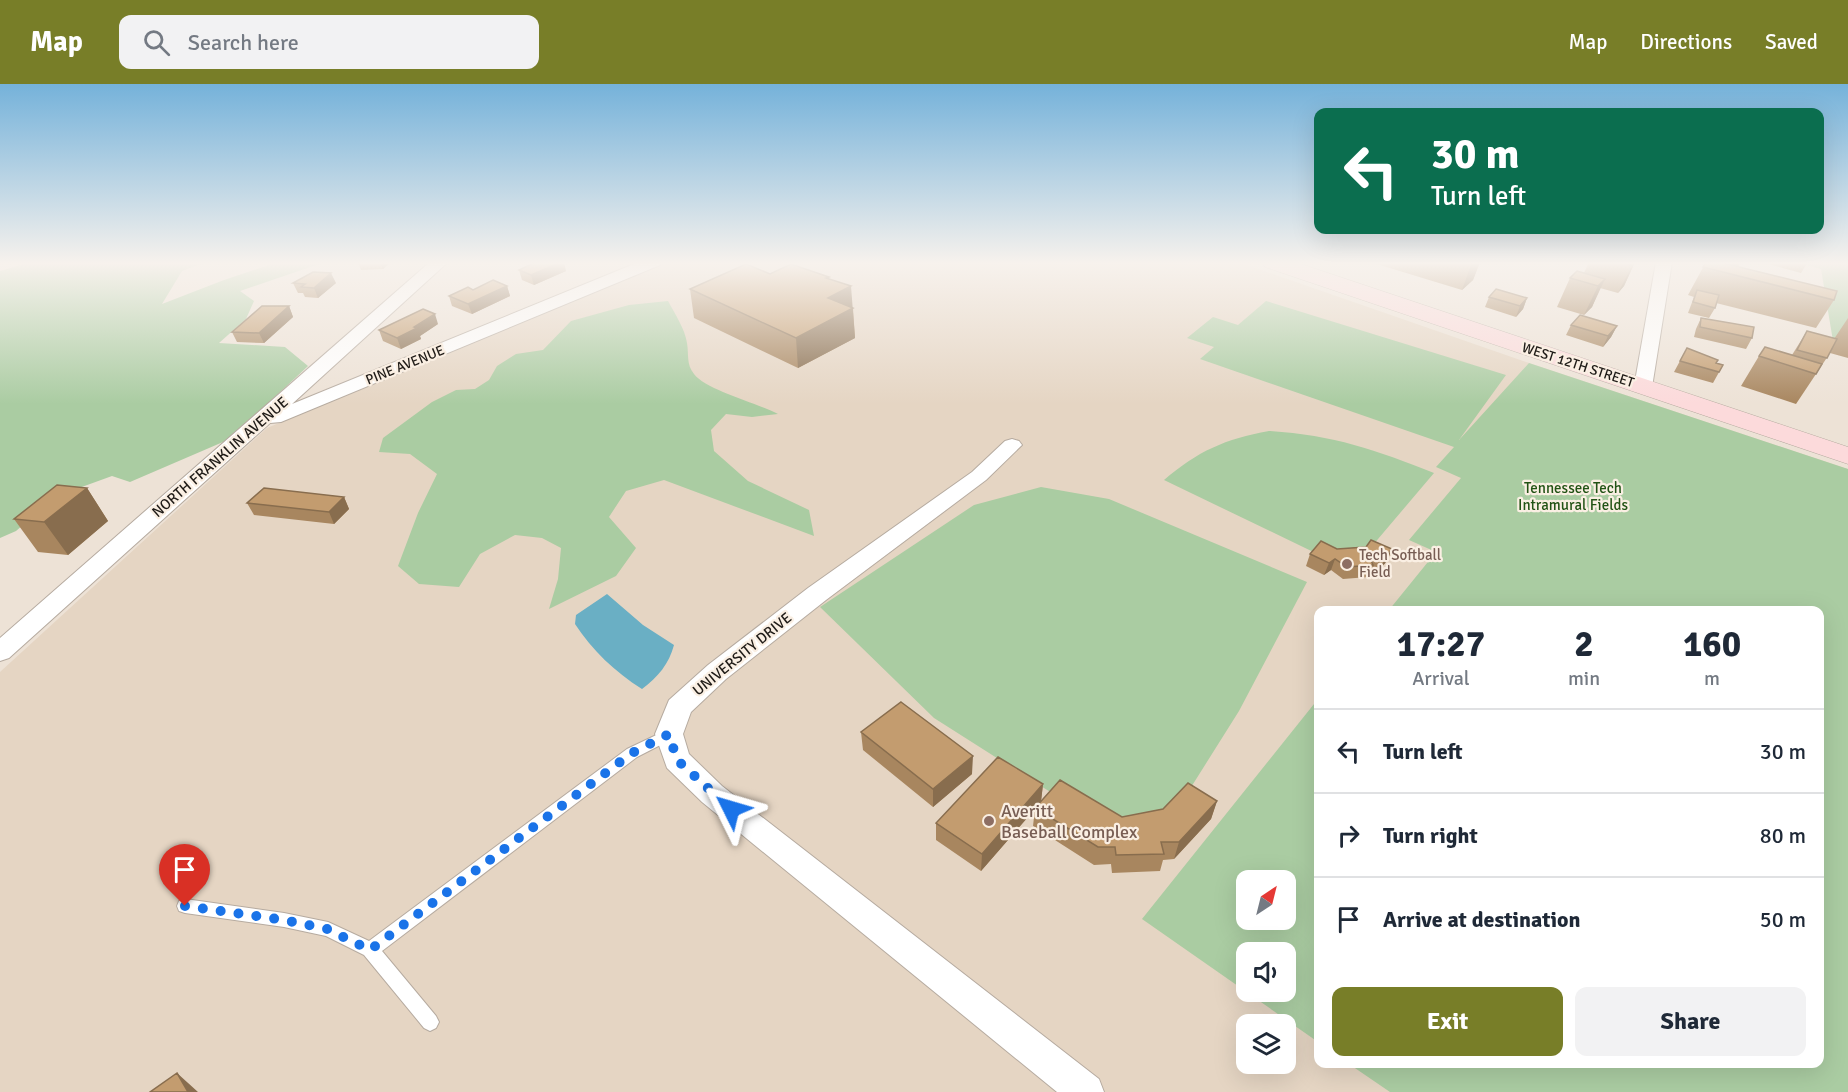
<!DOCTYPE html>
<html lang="en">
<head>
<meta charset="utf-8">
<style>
	body { margin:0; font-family:Signika,sans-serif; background:#f2f2f3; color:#1f2937; height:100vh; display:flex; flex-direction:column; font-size:22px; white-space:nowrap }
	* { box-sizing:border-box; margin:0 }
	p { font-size:20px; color:#747a83 }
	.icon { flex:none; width:33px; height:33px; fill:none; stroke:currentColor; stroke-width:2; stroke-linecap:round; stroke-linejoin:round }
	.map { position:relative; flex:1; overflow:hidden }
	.panel { position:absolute; left:1314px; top:522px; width:510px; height:462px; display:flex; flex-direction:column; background:#fff; border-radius:12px; box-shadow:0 6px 24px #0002 }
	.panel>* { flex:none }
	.top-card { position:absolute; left:1314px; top:24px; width:510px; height:126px; border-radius:12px; box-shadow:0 6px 24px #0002; background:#0b6e4f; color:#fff; overflow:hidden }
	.needle { width:39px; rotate:35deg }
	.tools { position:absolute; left:1236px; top:786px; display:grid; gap:12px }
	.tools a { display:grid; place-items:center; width:60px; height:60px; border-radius:12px; background:#fff; box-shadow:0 6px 24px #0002; font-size:30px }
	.pin { position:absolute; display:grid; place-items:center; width:51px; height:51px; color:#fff; margin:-62px -26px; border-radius:50% 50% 50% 0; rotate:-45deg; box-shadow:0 0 6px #0007 }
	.pin .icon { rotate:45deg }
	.me { position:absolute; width:66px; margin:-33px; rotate:310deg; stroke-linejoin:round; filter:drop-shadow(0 0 4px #0008) }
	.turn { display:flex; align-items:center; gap:21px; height:126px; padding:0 18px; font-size:27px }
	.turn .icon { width:78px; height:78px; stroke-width:2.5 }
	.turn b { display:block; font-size:42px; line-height:51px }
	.eta { display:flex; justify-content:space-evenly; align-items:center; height:102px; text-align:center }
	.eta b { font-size:36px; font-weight:700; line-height:42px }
	.cta { display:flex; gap:12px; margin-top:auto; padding:12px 18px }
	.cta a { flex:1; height:69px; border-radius:12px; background:#787e28; color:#fff; font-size:24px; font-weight:700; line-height:69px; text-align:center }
	.cta a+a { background:#f2f2f3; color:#1f2937 }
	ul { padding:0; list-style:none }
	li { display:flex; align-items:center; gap:18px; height:84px; padding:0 18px; border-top:2px solid #e0e1e3 }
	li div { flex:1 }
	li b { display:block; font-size:22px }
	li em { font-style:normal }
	header { display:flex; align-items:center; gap:36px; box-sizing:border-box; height:84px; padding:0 30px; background:#787e28; color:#fff }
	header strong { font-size:28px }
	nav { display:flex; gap:33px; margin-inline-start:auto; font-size:21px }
	.search { width:420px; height:54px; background:#f2f2f3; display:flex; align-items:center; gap:15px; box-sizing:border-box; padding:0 21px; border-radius:12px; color:#747a83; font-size:22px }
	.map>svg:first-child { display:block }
	.built { fill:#e5d5c3; fill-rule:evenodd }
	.green { fill:#aacca2; fill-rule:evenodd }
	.water { fill:#6aafc4 }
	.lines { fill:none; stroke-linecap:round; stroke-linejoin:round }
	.lane-casing { stroke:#b6aba0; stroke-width:2 }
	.street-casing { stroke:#b6aba0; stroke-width:2 }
	.secondary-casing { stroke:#b6aba0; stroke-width:1 }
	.lane { fill:#fff; fill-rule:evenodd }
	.street { fill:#fff; fill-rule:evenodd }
	.secondary { fill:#fcdadb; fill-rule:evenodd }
	.wall { fill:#a8865f }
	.shaded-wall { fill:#886d4e }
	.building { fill:#c39c6f; stroke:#886d4e; stroke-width:1.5 }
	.route { stroke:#1a73e8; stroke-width:10; stroke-dasharray:0 18 }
	.education-dot { fill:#8d6e63; stroke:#faefe3; stroke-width:2 }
	.labels { text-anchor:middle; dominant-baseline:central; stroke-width:4.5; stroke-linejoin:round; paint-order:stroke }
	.far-street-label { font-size:14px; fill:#1f1b17; stroke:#faefe3 }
	.street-label { font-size:15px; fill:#1f1b17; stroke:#faefe3 }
	.park-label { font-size:15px; fill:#225315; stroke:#faefe3 }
	.education-label { font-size:15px; fill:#785e54; stroke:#faefe3; text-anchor:start }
	.near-education-label { font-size:18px; fill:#785e54; stroke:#faefe3; text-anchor:start }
</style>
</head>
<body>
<header>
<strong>Map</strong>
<div class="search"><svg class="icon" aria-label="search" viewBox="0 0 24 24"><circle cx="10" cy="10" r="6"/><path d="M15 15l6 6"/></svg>Search here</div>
<nav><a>Map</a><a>Directions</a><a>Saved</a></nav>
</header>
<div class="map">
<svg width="1848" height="1008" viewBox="0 0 1848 1008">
	<rect width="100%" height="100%" fill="#ede2d6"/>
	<path class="built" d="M667,178H1238L1529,279L1848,385V1008H0V588L267,344ZM1318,526H1820V980H1318ZM1246,796H1286V836H1246ZM1246,868H1286V908H1246ZM1246,940H1286V980H1246Z"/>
	<path class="green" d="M31,178H206L182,187L162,220L224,196L278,178H325L240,207L254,217L246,235L219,259L285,263L308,282L230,355L130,398L112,392L57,412L16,447L0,454V187Z
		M1796,178H1848V261L1833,257L1821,185Z
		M668,217C675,230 685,245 687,259C689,271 686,280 694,290C706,306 757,319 778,330L752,333L726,330L711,346L714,367L748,397L809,426L814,452L664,396L626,407L609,433L636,464L616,492L549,525L558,495L561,464L542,454L515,451L480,470L459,503L419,500L398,482L418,429L437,390L410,370L379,368L383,354L432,318L456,306L475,305L489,296L497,282L516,270L543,266L571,237L629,221Z
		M1266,217L1506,291L1459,356L1529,279L1848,385V1008H1390L1349,980H1820V526H1389L1436,468L1409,456L1461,394L1436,383L1454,363L1200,275L1214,263L1187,254L1213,233L1238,241Z
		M1269,347C1333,351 1376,366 1434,389L1367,468L1332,477L1164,396C1198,367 1225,355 1269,347Z
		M1041,403L1109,415L1307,498L1239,627L1183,716L1118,751L934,634L820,523L974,421Z
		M1318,615V958L1142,835ZM1246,796H1286V836H1246ZM1246,868H1286V908H1246Z"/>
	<path class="water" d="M607,510L643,541L674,561C669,580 658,593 642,605C615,588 592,566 575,540L576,531Z"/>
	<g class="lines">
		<g class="lane-casing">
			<path id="lane" d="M669,645L674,646L676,650L674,654L637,673L382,867L436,932L439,938L436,944L430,947L424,944L364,871L326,852L284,843L185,829L179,827L177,822L179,817L185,815L284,829L328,838L369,857L627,665Z"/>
		</g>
		<g class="street-casing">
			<path id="street" d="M430,178H448L292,320L639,178H662L660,181L281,338L270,339L9,574L0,577V554Z
				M1656,178H1672L1652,303L1650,307H1636L1634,303Z
				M1012,355L1019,357L1022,361L986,396L826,516L726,595L691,628L683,650L689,670L722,702L1099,995L1104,1008H1057L702,718L667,684L655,650L669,616L708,581L808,504L972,388L1005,357Z"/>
		</g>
		<g class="secondary-casing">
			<path id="secondary" d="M1263,178H1295L1848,363V380L1265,183Z"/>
		</g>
		<use href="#lane" class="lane"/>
		<use href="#street" class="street"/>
		<use href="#secondary" class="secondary"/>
	</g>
	<path class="wall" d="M358,178H391L383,185L361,186Z
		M1370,178H1480L1473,196L1462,206Z
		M1589,178H1635L1624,202L1618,209L1600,204L1592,223L1584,231L1557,223L1570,194L1584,189Z
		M1706,178H1738L1737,183L1834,216L1816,244L1716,219L1715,224L1709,234L1688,229L1694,213L1688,211Z
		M1761,178H1808L1801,189Z
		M519,186L566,187L534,201L522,196Z
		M770,190L829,193V195L853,224L855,254L798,284L694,234L690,205Z
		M293,199H336L318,214L305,213L303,209H298Z
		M507,202L510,212L472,230L452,222L449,212L473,206Z
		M1489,213L1527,214L1523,225L1516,233L1485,223Z
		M289,222L293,233L264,259L237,258L232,248Z
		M1701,234L1752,254L1746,265L1694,253L1696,245Z
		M1848,234V274L1830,269L1796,320L1741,302L1759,272L1792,271L1807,247L1834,255Z
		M438,240L420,252L421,255L401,265L383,257L379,246Z
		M1571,241L1617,242L1611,253L1603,263L1566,251Z
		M1687,264L1716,279L1723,281L1713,299L1674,288Z
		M87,404L108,437L68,471L38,468L14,435Z
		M344,413L349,425L334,440L254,431L247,419Z
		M1366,463L1392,465L1387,477L1380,485L1372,484L1368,493L1343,495L1331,486L1324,491L1306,482L1310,470L1337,465Z
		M861,648L972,690L933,723L863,666Z
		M1043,700L1041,717L1122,733L1217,717L1211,735L1174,775L1163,776L1160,787L1112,789L1111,780L1094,781L1033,742L1035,725L981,787L936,756V739Z"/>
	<path class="shaded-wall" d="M380,178H391L383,185Z
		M561,178H564L566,187L534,201L531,191Z
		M1472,178H1480L1473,196L1462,206Z
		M1634,178H1635L1624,202L1618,209Z
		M331,189L336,199L318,214L314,204Z
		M829,193L830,212L851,202L855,254L798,284L796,254L826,194Z
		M1605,195L1592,223L1584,231L1598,202Z
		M507,202L510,212L472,230L468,220Z
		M1527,214L1523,225L1516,233L1520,222Z
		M289,222L293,233L264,259L259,249Z
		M435,230L438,240L420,252L421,255L401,265L397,254Z
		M1617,242L1611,253L1603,263L1608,252Z
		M87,404L108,437L68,471L44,438Z
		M344,413L349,425L334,440L329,428Z
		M1392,465L1387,477L1380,485L1385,473Z
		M1335,475L1331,486L1324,491L1329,479Z
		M973,672L972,690L933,723V705Z
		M1043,700L1041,718L981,787L982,770Z
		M1217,717L1211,735L1174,775L1179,758Z
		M177,989L198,1008H188Z"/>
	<path class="building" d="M536,178H561L531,191L519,186Z
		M1622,178H1634L1631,181Z
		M1706,178H1719L1837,207L1834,216L1703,183Z
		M1724,178H1738V181Z
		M746,180L770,190L791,180L829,193L826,194L851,202L828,214L853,224L796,254L690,205Z
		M1577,187L1605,195L1598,202L1570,194Z
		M313,188L331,189L314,204L301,203L305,200L293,199Z
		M493,196L507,202L468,220L449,212L468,203L473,206Z
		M1496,205L1527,214L1520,222L1489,213Z
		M1697,206L1719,211L1715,224L1693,218Z
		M262,222H289L259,249L232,248Z
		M423,225L435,230L414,243L417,244L397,254L379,246Z
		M1580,231L1617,242L1608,252L1571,241Z
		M1701,234L1754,243L1752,254L1700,243Z
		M1807,247L1837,255L1827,274L1797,266Z
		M1765,263L1822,280L1816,290L1759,272Z
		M1687,264L1718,276L1716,279L1723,281L1719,288L1680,277Z
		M57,401L87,404L44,438L14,435Z
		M264,404L344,413L329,428L247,419Z
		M1371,456L1392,465L1385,473L1369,471L1373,481L1347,483L1335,475L1329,479L1310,470L1321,457L1337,465L1366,463Z
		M901,618L973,672L933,705L861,648Z
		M998,673L1043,700L982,770L936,739Z
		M1060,696L1122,733L1163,725L1188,699L1217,717L1179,758H1161L1164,770L1116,771L1115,763H1098L1035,724Z
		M177,989L188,1008H150Z"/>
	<linearGradient id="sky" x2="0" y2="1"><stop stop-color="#75b2da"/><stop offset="0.56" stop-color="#f7f2ed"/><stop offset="1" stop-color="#f7f2ed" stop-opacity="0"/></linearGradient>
	<rect width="1848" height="320" fill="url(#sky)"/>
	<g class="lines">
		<path class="route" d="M185,822L284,836L327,845L370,866L632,669L669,650L677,676L731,725"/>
	</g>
	<g class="education-dot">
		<circle cx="1347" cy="480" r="6"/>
		<circle cx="989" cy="737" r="6"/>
	</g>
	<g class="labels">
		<g class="far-street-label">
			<text transform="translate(405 281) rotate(-22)">PINE AVENUE</text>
			<text transform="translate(1578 281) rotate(18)">WEST 12TH STREET</text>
		</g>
		<g class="street-label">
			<text transform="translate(220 373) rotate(-41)">NORTH FRANKLIN AVENUE</text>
			<text transform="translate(742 570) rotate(-39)">UNIVERSITY DRIVE</text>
		</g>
		<g class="park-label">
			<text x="1573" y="404">Tennessee Tech<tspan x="1573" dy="17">Intramural Fields</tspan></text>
		</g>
		<g class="education-label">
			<text x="1359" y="471">Tech Softball<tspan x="1359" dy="17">Field</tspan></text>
		</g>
		<g class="near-education-label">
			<text x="1001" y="727">Averitt<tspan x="1001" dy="21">Baseball Complex</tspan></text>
		</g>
	</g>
</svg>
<div class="tools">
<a><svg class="needle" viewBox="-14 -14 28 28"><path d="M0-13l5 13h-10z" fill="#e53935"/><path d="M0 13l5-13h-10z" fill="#747a83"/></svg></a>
<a><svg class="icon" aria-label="sound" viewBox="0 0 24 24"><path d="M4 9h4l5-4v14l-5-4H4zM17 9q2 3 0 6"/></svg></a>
<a><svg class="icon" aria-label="layers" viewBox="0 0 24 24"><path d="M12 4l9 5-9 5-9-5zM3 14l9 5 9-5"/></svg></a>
</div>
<div class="pin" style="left:185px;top:822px;background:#d93025"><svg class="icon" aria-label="arrive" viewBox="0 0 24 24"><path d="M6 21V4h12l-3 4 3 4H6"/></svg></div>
<svg class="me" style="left:731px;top:725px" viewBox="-20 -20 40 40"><path d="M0-17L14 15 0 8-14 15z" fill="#1a73e8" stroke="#fff" stroke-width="4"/></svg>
<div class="top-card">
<div class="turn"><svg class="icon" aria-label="left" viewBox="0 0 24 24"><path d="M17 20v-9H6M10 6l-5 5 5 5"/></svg><div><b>30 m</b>Turn left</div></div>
</div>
<section class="panel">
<div class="eta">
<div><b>17:27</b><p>Arrival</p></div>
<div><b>2</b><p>min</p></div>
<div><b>160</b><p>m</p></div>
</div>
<ul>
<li><svg class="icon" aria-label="left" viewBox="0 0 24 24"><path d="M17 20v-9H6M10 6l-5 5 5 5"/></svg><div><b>Turn left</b></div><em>30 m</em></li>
<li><svg class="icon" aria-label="right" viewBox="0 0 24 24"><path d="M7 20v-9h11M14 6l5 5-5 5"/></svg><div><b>Turn right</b></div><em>80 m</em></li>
<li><svg class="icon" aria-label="arrive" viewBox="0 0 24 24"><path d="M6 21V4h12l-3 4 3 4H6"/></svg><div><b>Arrive at destination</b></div><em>50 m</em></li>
</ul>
<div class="cta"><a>Exit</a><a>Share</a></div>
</section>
</div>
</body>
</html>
